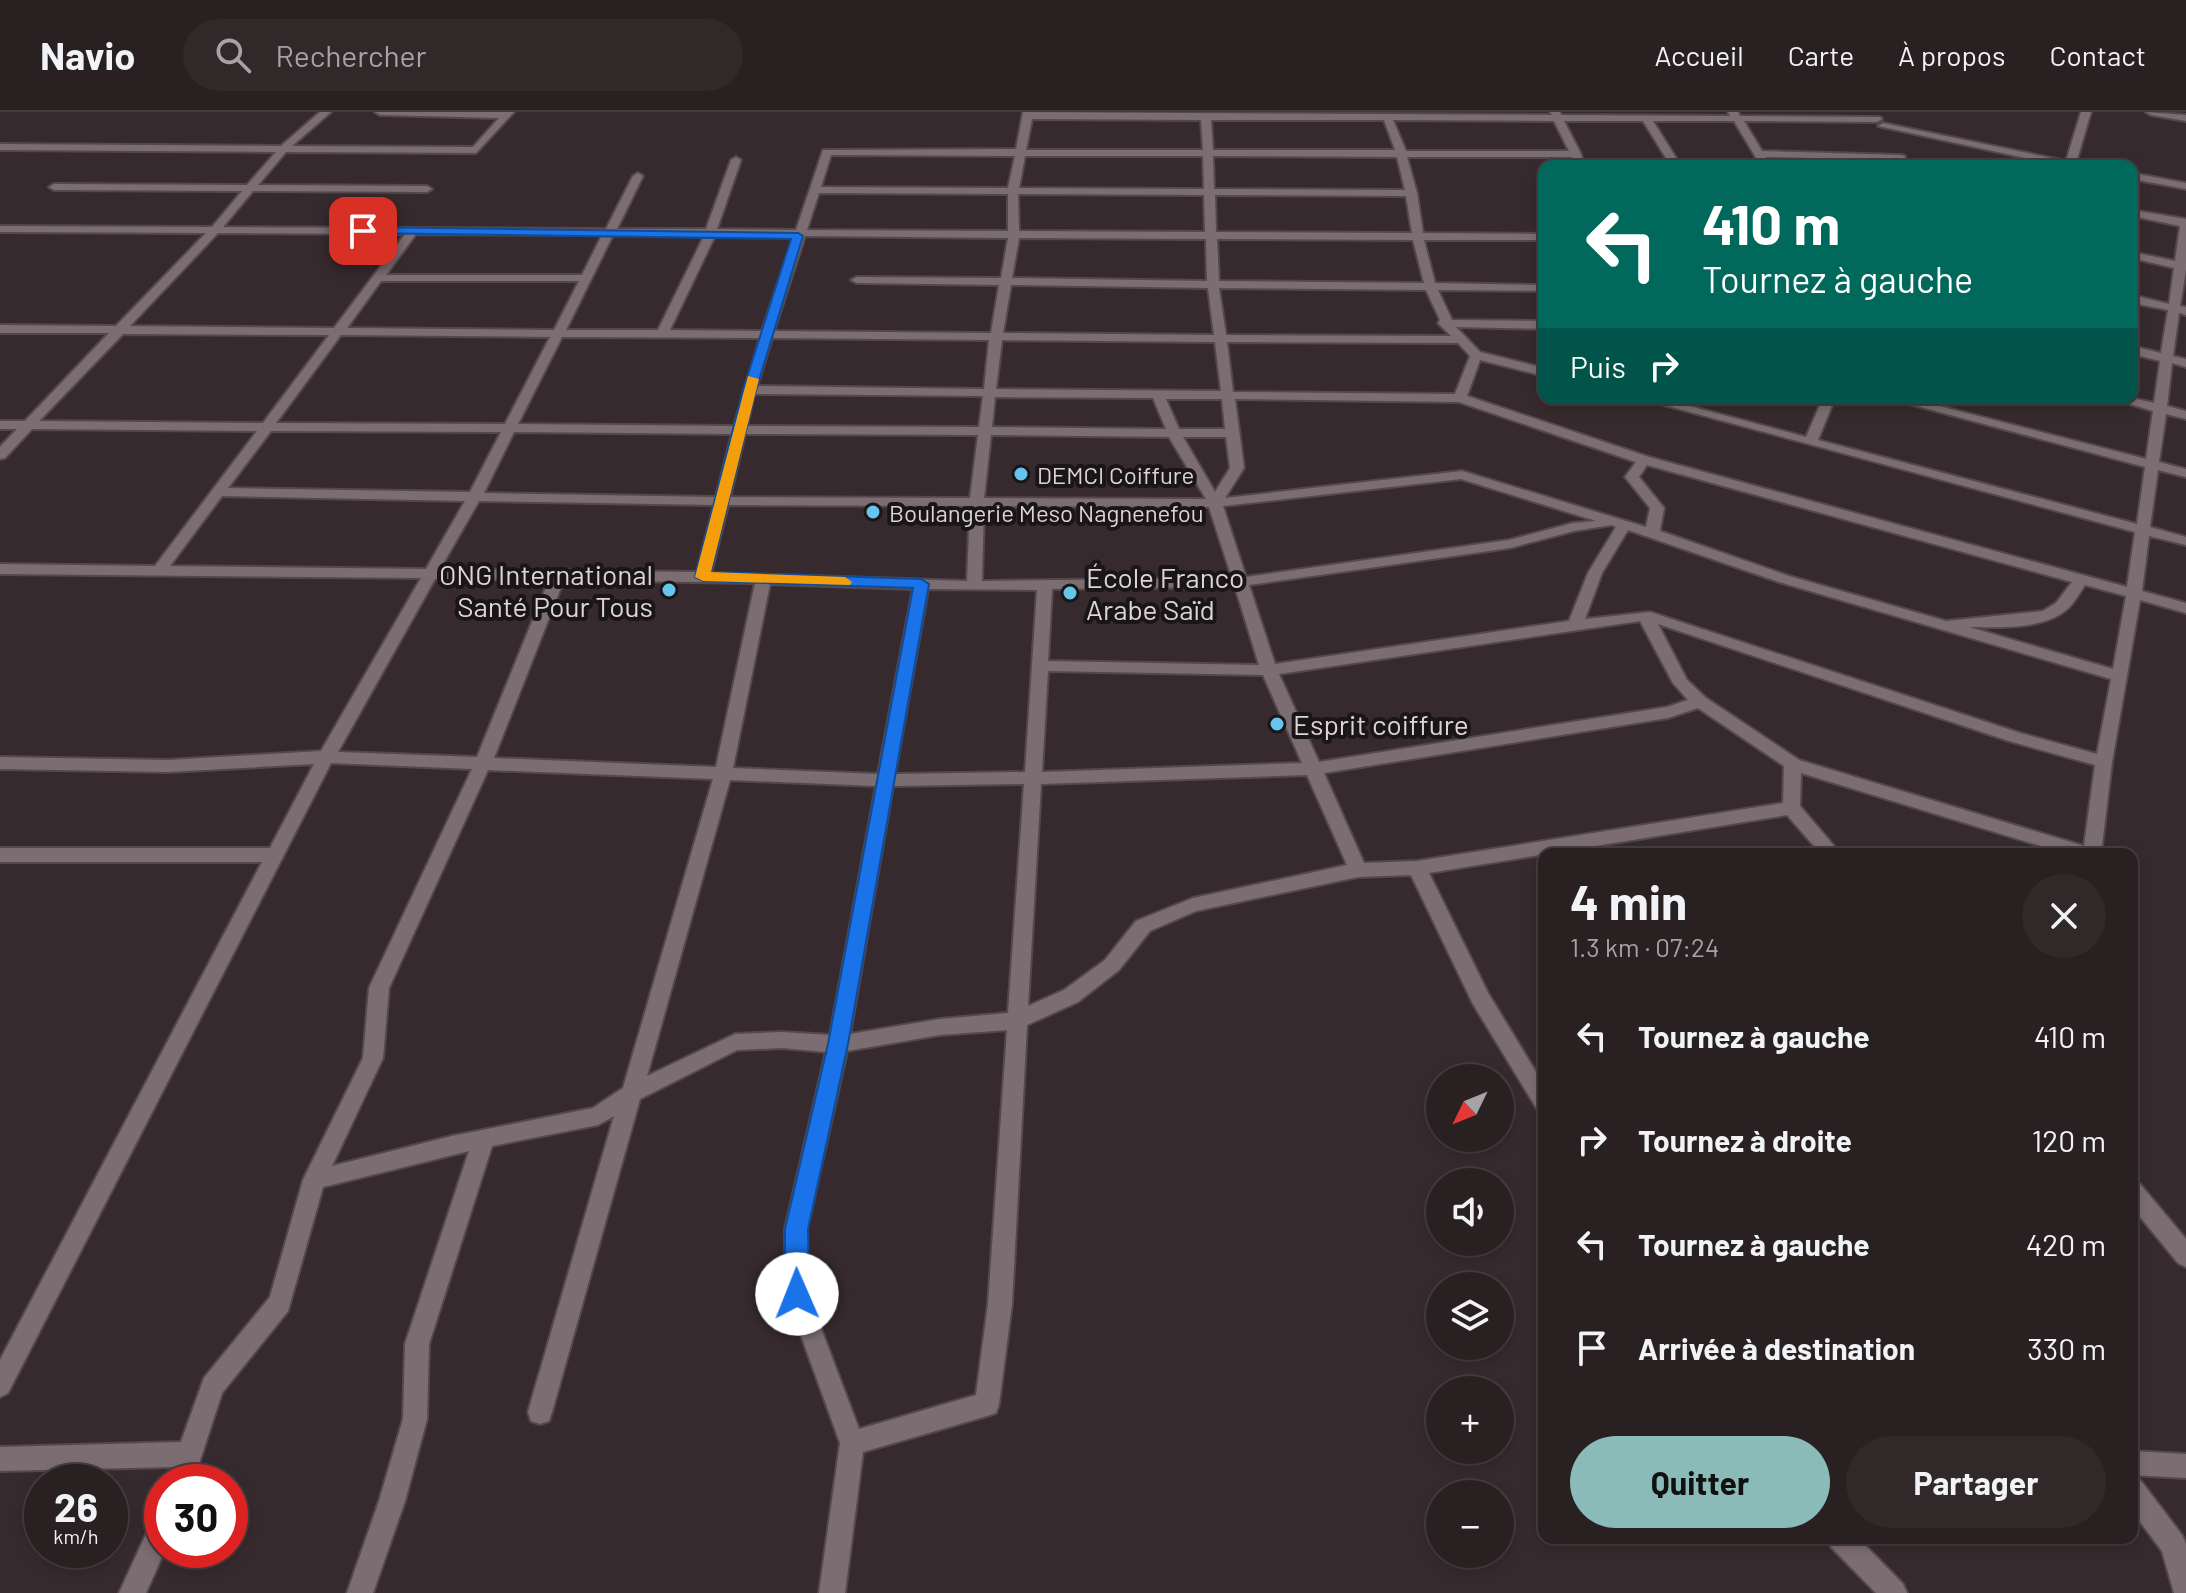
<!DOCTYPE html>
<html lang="fr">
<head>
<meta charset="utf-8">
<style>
	body { margin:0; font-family:Barlow,sans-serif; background:#31282a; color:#f1f3f6; height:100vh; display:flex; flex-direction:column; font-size:30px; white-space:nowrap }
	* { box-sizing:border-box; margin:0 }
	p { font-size:26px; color:#a5a3a5 }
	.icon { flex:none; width:44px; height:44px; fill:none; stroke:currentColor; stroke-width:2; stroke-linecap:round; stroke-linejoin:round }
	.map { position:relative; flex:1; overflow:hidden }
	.drawer { position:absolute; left:1538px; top:736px; width:600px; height:696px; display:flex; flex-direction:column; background:#292022; border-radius:16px; box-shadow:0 4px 12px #0003,0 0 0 2px #453e40 }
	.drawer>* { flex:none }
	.top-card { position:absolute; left:1538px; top:48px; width:600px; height:244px; border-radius:16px; box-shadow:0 4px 12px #0003,0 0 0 2px #453e40; background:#00695c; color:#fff; overflow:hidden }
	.needle { width:52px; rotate:227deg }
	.tools { position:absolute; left:1426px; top:952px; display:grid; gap:16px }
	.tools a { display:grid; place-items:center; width:88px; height:88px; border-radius:50%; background:#292022; box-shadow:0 4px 12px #0003,0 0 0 2px #453e40; font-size:40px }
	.speed { position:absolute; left:24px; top:1352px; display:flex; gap:16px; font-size:40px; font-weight:700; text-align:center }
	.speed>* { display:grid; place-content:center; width:104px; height:104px; border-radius:50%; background:#292022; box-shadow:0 4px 12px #0003,0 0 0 2px #453e40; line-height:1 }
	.speed small { font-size:20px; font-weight:400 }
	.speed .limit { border:12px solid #d22; background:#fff; color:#111 }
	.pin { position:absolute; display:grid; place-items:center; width:68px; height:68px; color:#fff; margin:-34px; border-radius:16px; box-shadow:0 4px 12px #0006 }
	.me { position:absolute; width:88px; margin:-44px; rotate:359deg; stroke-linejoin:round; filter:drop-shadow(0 0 6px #0008) }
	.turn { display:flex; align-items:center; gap:28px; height:168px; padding:0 32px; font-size:36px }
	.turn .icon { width:104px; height:104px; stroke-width:2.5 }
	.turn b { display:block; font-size:56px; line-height:68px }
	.then { display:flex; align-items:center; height:76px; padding:0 32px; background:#0003; gap:16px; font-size:30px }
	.round { display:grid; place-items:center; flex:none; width:84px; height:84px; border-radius:42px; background:#31282a }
	.summary { display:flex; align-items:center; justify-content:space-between; height:136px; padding:0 32px }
	h1 { font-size:48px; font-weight:700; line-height:60px }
	.button { display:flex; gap:16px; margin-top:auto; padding:16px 32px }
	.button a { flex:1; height:92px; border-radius:48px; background:#8bbbb9; color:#111; font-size:32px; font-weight:700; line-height:92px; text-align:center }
	.button a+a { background:#31282a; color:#f1f3f6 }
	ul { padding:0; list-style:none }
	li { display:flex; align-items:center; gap:24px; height:104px; padding:0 32px }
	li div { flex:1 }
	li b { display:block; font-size:30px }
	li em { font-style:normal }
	header { display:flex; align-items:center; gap:48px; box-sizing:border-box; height:112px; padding:0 40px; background:#292022; border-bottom:2px solid #453e40 }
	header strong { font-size:38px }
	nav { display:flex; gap:44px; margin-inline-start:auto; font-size:28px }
	.search { width:560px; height:72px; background:#31282a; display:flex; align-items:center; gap:20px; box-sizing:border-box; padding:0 28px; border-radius:44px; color:#a5a3a5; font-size:30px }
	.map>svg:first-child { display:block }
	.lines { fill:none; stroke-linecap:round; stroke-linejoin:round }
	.minor-casing { stroke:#53494c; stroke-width:4 }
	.minor { fill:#7c6d72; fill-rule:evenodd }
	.route { fill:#1a73e8; stroke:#114b97; stroke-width:2 }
	.slow { fill:#f59e0b }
	.poi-dot { fill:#65c5ee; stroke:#1a1516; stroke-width:3 }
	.labels { text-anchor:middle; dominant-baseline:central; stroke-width:8; stroke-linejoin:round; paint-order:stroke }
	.far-poi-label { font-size:24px; fill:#dcd4d6; stroke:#1a1516; text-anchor:start }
	.poi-label { font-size:28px; fill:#dcd4d6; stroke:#1a1516; text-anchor:start }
</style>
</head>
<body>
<header>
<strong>Navio</strong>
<div class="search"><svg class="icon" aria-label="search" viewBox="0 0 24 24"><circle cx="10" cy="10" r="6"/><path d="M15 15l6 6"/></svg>Rechercher</div>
<nav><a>Accueil</a><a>Carte</a><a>À propos</a><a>Contact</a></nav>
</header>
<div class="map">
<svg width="2186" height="1481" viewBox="0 0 2186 1481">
	<rect width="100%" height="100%" fill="#372a2e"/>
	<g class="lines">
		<g class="minor-casing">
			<path id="minor" d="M320,0H331L292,34L473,35L499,6L380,3L375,0H514L476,41L286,40L258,73L427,74L432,77L427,80L253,79L223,115L606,117L633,64L638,61L643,64L617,117H706L731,48L736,45L741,48L717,117L796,118L823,38L1016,37L1023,0L1552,3L1550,0H1560L1561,3L1730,4L1728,0H1738L1740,4L1880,5L1882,7L1877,10L1744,9L1762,39L1901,43L1905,44V48L1766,45L1770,52L1761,54L1734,9H1653L1681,54H1671L1643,9H1564L1581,42L1584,54H1576L1572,45H1407L1417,81L1423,121L1544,122V128H1424L1435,171L1544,173V179L1438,178L1452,208L1544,209V217L1456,215L1480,240L1544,256V264L1480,248L1467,284L1649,345L2127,475L2135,420L1638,286H1659L1806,325L1823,286H1835L1818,328L2137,412L2145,355L1887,286H1908L2146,347L2153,299L2110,286H2132L2154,291L2160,249L2132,242V234L2161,241L2168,198L2132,191V183L2169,192L2174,156L2132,146V140L2175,149L2180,114L2132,104V98L2186,107V158L2180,194L2186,195V203L2179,201L2173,244L2186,247V255L2172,251L2167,294L2186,299V307L2166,302L2159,350L2186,357V365L2158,358L2150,415L2186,425V433L2149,424L2142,479L2186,491V501L2140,488L2112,650L2101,742H2067L1801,661L1800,694L1841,742H1821L1787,703L1429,761L1488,881L1544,973V1000L1537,997L1473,892L1411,763L1358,765L1196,799L1150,819L1119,858L1078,890L1027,913L1012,1192L999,1292L996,1301L987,1304L863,1340L845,1481H819L840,1331L786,1182L785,1117L826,940L782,936L737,938L640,987L552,1300L549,1309L540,1312L531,1309L528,1300L614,1004L598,1013L492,1034L429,1232L427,1307L405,1389L373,1481H347L379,1389L403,1307L405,1232L469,1039L323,1075L288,1199L222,1281L193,1370H167L173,1355L0,1359V1335L181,1330L204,1266L270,1185L303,1068L363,946L369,876L472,657L331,651L8,1281L0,1285V1248L262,750H0V736H270L314,652L168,660L0,657V645L168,648L321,639L421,466L0,462V452L155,454L257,319L32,317L5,346L0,347V335L17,317H0V309H25L109,221H0V213L116,214L206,121L0,120V114L212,115L242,79L54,78L49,75L54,72L247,73L276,40L0,38V32L281,34ZM1032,7L1201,8L1203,38H1026ZM1211,8H1384L1395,38H1213ZM1393,8L1554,9L1569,39H1406ZM831,43L1015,44L1008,76L821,75ZM1025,44H1203L1204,77L1019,76ZM1213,44L1397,45L1405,78L1214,77ZM819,81L1008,82V119L807,118ZM1018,82L1204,83L1205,120L1019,119ZM1215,83L1406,84L1412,121L1216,120ZM218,121L405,122L334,216L130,214ZM416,122L602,123L582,163H386ZM613,123L704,124L658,218H566ZM715,124H794L762,219L670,218ZM805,124L1008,126L1001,166L857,165L851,168L857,171L999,173L991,221L774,219ZM1019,126L1206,127L1207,169L1012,166ZM1217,127L1413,128L1424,171L1219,169ZM381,169H579L554,218L347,216ZM1011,173L1208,176L1214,223L1003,221ZM1219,176L1426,178L1440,208L1438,211L1451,224L1226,223ZM123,222L329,223L263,311L39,309ZM341,223L550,225L505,312L276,311ZM562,225L760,226L734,314L518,312ZM772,226L989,228L984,277L757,274ZM1002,228L1215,230L1221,279L996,277ZM1227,230L1458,231L1470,244L1455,282L1233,280ZM754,282L983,284L979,315L747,314ZM995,285L1153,286L1166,317L992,315ZM1166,287H1222L1225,317H1179ZM1235,287L1459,290L1636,350L1625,365L1650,396L1646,415L1462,359L1225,386L1244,356ZM271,319L501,320L470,380L228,376ZM514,320L732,322L716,385L484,381ZM745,322L978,323L970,386L730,385ZM991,323L1169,325L1206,387L984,386ZM1183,325H1226L1230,356L1215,380ZM1647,353L2072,470L2056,491L2043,499L1946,509L1789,464L1660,419L1664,396L1639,365ZM1461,367L1596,409L1573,411L1509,428L1246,465L1223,394ZM222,384L465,389L426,457L170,454ZM479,389L714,393L697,460L440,457ZM728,393L970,394L967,469L711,461ZM984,394L1209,395L1232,466L982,469ZM1612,413L1616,415L1588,461L1569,509L1275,552L1249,473L1510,436L1574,419ZM1628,418L1779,470L2111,567L2097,642L2020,621L1650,500L1585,507L1602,461ZM435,467L549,468L477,645L338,640ZM564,468L755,471L716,655L494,646ZM770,472L913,477L878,662L733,656ZM2085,473L2126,484L2113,557L1969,515C1998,515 2040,518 2065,499C2073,493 2079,482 2085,473ZM1235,475L1259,553L1048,549L1052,477ZM928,477L1037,478L1025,660L895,662ZM1640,509L1673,571L1688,588L1667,595L1319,650L1279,562ZM1658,512L2009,629L2095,653L2084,734L1799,648L1706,586L1687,568ZM1048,559L1263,563L1302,651L1042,660ZM1698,596L1784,654L1783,691L1417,749L1364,751L1324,661L1668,606ZM488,658L713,667L623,976L593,996L452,1024L332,1054L383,946L389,876ZM1307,663L1347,753L1193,786L1136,809L1105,848L1064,878L1028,894L1041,672ZM730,668L876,674L830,923L782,920L735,922L647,964ZM1024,672L1008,901L940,907L850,922L893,674ZM1007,918L988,1192L976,1283L859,1317L808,1182L807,1117L847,939L940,923Z
				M2081,0H2091L2076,51L2082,54H2062L1878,14L1883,11L2066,49Z
				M2146,0L2186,3V9L2151,3Z
				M2132,61L2186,71V77L2132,67Z
				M2132,1069L2140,1072L2186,1127V1155L2178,1151L2132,1095Z
				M2132,1339L2186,1342V1366L2132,1363Z
				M2132,1365L2141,1369L2182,1423L2186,1432V1481H2174L2162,1439L2132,1399Z
				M162,1403V1438H165L146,1481H119L153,1407Z
				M1827,1426H1858L1903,1472L1907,1481H1876L1831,1435Z"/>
		</g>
		<use href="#minor" class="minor"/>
	</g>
	<path class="route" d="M363,115L798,121L803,124L756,278L711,460L921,467L929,472L848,932L808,1117L809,1182L805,1190L797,1193L789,1190L785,1182V1117L828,932L913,476L703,469L695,465L743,278L791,127L359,121Z"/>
	<path class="slow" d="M748,264L759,267L711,460L845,465L852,470L850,473L703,469L695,465Z"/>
	<g class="poi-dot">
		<circle cx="1021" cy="362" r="8"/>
		<circle cx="873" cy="400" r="8"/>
		<circle cx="669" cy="478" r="8"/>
		<circle cx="1070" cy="481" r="8"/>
		<circle cx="1277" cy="612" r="8"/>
	</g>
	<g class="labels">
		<g class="far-poi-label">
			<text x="1037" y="362">DEMCI Coiffure</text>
			<text x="889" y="400">Boulangerie Meso Nagnenefou</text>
		</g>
		<g class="poi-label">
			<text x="653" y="462" text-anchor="end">ONG International<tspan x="653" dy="32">Santé Pour Tous</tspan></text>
			<text x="1086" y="465">École Franco<tspan x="1086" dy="32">Arabe Saïd</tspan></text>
			<text x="1293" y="612">Esprit coiffure</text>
		</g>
	</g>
</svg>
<div class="tools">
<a><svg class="needle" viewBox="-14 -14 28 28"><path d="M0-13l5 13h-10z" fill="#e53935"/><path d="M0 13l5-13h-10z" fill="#a5a3a5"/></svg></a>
<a><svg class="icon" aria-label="sound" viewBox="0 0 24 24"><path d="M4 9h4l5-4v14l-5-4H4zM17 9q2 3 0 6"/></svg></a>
<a><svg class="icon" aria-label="layers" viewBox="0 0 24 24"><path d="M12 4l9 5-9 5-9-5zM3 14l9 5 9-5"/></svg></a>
<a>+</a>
<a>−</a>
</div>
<div class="speed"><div>26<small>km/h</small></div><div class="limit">30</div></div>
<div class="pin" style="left:363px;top:119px;background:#d93025"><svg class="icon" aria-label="arrive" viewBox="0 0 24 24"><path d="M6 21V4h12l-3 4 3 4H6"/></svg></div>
<svg class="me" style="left:797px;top:1182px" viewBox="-20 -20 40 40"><circle r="19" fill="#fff"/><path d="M0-13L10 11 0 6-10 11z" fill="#1a73e8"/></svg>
<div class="top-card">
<div class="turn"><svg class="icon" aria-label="left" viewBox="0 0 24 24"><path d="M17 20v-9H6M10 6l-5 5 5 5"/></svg><div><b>410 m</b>Tournez à gauche</div></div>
<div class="then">Puis<svg class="icon" aria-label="right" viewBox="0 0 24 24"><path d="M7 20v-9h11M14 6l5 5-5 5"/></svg></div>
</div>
<section class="drawer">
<div class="summary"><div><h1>4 min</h1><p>1.3 km · 07:24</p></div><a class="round"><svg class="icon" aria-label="close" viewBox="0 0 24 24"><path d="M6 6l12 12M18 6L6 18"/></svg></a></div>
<ul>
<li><svg class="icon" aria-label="left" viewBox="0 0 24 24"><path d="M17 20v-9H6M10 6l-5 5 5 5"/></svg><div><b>Tournez à gauche</b></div><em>410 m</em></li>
<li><svg class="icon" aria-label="right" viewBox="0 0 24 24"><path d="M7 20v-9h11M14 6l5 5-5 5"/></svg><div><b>Tournez à droite</b></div><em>120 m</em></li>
<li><svg class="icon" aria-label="left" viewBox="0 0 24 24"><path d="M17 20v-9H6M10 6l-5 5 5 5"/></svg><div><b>Tournez à gauche</b></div><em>420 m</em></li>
<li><svg class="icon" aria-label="arrive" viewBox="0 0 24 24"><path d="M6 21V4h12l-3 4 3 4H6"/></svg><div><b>Arrivée à destination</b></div><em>330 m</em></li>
</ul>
<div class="button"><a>Quitter</a><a>Partager</a></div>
</section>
</div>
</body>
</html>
